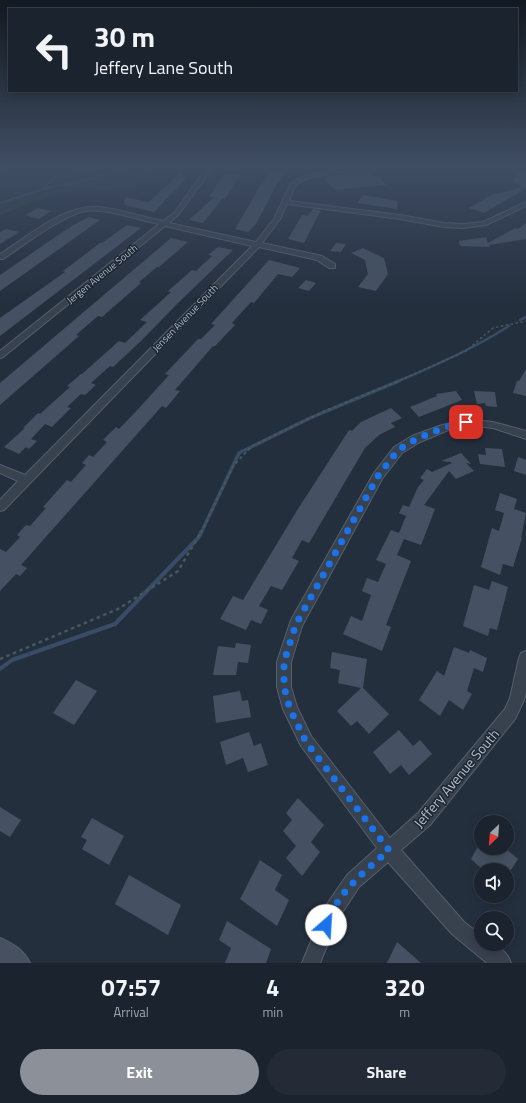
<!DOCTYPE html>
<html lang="en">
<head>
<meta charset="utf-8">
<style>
	body { margin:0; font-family:"Titillium Web",sans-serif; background:#242b36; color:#f1f3f6; height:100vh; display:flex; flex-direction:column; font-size:15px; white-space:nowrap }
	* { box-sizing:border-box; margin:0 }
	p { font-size:13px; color:#a0a4aa }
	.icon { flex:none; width:22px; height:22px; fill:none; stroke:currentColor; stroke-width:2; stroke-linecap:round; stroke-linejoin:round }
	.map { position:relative; height:963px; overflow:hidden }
	.side { display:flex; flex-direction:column; background:#1b232e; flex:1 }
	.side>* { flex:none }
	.top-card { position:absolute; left:8px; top:8px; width:510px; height:84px; border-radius:0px; box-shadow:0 2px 10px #0003,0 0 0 1px #39404a; background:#1b232e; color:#f1f3f6; overflow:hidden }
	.needle { width:26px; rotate:205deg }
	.tools { position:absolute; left:474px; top:815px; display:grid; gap:8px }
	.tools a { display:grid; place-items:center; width:40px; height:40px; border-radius:50%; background:#1b232e; box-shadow:0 2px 10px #0003,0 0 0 1px #39404a; font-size:20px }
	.pin { position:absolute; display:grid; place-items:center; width:34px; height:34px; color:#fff; margin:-17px; border-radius:8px; box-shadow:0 2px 6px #0006 }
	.me { position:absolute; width:44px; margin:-22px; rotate:26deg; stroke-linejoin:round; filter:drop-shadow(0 0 3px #0008) }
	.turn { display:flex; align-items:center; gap:14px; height:84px; padding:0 20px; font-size:18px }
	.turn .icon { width:52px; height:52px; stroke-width:2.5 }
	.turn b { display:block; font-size:28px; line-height:34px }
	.eta { display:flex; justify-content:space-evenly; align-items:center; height:68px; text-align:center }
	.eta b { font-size:24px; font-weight:700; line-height:28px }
	.button { display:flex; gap:8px; margin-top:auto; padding:8px 20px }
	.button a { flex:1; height:46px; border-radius:24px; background:#8c9099; color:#fff; font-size:16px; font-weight:700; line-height:46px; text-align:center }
	.button a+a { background:#242b36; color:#f1f3f6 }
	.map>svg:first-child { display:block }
	.green { fill:#263c3f }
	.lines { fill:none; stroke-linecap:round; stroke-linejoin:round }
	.stream-far3 { stroke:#394c67; stroke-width:2 }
	.stream-far2 { stroke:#394c67; stroke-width:2.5 }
	.stream-far1 { stroke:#394c67; stroke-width:3.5 }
	.stream { stroke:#394c67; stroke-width:4 }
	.building { fill:#455162 }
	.street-casing { stroke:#565f6c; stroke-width:2 }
	.secondary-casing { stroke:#565f6c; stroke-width:2 }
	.path-far2 { stroke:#44595c; stroke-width:1.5; stroke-dasharray:2.5 2.5; stroke-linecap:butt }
	.path-far1 { stroke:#44595c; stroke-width:2; stroke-dasharray:3 3; stroke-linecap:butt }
	.path { stroke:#44595c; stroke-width:2.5; stroke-dasharray:3.5 3.5; stroke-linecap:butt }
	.street { fill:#38414e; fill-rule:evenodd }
	.secondary { fill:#465061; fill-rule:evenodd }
	.route { stroke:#1a73e8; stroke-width:7; stroke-dasharray:0 12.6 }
	.labels { text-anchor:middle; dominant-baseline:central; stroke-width:3; stroke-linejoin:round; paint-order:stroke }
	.far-street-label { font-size:10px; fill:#b4bcc9; stroke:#1d2633 }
	.near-street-label { font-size:14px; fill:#b4bcc9; stroke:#1d2633 }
</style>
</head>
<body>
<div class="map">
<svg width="526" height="963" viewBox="0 0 526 963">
	<rect width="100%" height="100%" fill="#242f3e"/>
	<path class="green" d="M9,167H162L130,193L102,190L59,193L0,215V175L3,174L0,171Z"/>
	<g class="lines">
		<path class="stream-far3" d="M44,189C56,166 97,168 119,169
			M0,203L51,187L79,182L131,167"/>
		<path class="stream-far2" d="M520,320L526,317
			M396,382C435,366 473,349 509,326"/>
		<path class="stream-far1" d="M201,533L239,453L310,418L399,381"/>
		<path class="stream" d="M0,669L12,660L115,624L199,537L201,532"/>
	</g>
	<path class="building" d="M277,170L287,173L277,184L256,224L248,232L235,229L263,181L271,173Z
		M519,170L526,171V190L522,187L523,190L484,213L469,208L495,193L498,194L521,187L514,181Z
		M371,171L372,177L378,176L386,185L335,190L322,177Z
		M180,173L186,179L154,212L124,205L125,197L149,202Z
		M230,174L240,175L225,199L223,198L203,223L189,220L214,197H209L223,175Z
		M363,195L398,201L397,209L357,203Z
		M38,208L51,211L39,219L25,215Z
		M313,209L321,210L304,243L288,239L302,215L308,216Z
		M89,217L100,220L0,291V275L73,225Z
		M526,223V239L489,245L490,247L460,246L459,241L486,237L488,243L515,228L518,229Z
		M127,225L141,228L0,336V318L65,272L63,271L100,243H102Z
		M6,229L19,232L0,244V232Z
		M171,238L188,242L159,267H157L139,282L141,283L102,317L98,316L76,335L79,336L0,405V383Z
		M336,243L346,244L341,252L330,251Z
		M218,247L233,250L176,305L141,341L113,367L110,366L91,383L96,385L85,395L81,394L67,407L71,408L52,427L45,424L31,439L37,441L29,449L26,447L19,454L4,447L25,428H23L38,413L40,414L70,387L67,386L81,374H82L119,341L125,343L147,322L140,320L171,292L168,291L192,270L196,271L212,256L208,255Z
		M363,248L384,258L388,274L376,291L358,287L368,274L365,260L351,253Z
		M269,260L300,268L292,277L278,274L254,303L251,302L232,323L235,325L215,346H213L175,390L180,391L166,408L162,406L21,565L27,568L20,576L16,574L0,591V549L6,552L20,537L17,535L26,525L30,526L46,508L43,507L67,480L71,482L86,465L82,463L89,455L93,457L107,442L103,440L116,427L119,429L141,406L169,375L165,374L198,339H201L215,325L211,324Z
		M306,280L316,283L309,291L298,288Z
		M526,369V396L513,393L517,381H519Z
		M456,391L462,400L419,417L410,407L437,396L436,394Z
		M474,391L495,392L497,407L486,406L485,403L477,404Z
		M391,408L402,418L391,423L395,427L379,435L365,448L309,543L302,540L292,558L299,561L282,590L271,586L259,606L268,610L261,624L251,620L246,630L220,619L233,596L243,600L296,512L349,430L352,431L361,422Z
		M485,448L502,449L505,467L480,464L478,454L486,455Z
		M461,453L471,464L466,463L474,471L456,479L449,471L424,505L435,509L421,545L404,539L397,555L411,561L386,625L391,627L382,651L343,634L351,616L362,621L371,595L362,591L367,578L378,582L386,564L376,560L391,530L399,533L406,516L399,513L403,505L409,507L418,487L424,480L420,478L427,469L432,472L452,463L450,462L441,461Z
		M518,457L526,460V475L514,471Z
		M500,493L517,499L514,509L526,513L521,538H522L513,567L503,564L500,575L481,567L492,528L499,531L504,513L495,510Z
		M492,581L508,587L497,630L490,628L488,636L463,626L474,585L489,590Z
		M236,643L251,645L248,663L238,662L236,675H213L218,646L235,648Z
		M454,647L469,653L470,650L487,658L483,672L474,668L467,691L472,694L463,710L449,700L440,716L419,700L437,671L444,676Z
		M332,652L367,659L363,688L389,714L369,734L357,721L351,726L337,711L361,688L338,683L340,670L330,668Z
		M76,680L97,691L74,725L53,713Z
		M240,691L242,701L248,700L251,717L216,723L213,696Z
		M399,730L413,746L420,740L432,754L409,775L401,765L390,774L373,752Z
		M249,732L254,746L261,743L268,765L248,772L243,758L226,765L220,742Z
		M298,798L324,825L311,842L320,852L302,876L286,858L296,846L283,831L292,820L286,813Z
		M0,807L21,820L10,837L0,831Z
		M92,818L124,836L109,865L82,849L87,840L81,837Z
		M477,848H505L518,859L511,870H483L471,859Z
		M260,860L282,875L275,890L289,900L277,926L240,899Z
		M129,875L181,905L168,935L115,904Z
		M227,921L271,949L266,963H225L231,948L219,940Z
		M397,942L421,963H387Z"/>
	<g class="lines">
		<g class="street-casing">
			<path id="street" d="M207,167H213L179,214L169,223L256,242L274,219L291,183C313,170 358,164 383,167L380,169C360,171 313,172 297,184C293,187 291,196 289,201L400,215L444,223L463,224L483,222L526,202V206L486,225L463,228L444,227L400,219L287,204L280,219L262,243L322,256L335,264V268H329L317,260L259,247L4,510L0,511V500L18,481L0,473V465L25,475L252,246L165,226L3,357L0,358V351L159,224C139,220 105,208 86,211C64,214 23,246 3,259H0V254C27,237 66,203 99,207C120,209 142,217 163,221L175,212Z
				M466,419L493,422L526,431V439L493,428L466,425L446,431L420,442L402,453L382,479L302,626L291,662V687L297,707L311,736L390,838L418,813L505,709L510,698L519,658L521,653L526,651V692L524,700L515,719L430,825L401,850L464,922L481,935V944C495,944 506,949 511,963H487L452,934L388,862L359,887L338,919L320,963H302L325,907L347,875L377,848L301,746L283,709L277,687V662L291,620L374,473L394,447L412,436L439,426Z"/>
		</g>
		<g class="secondary-casing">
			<path id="secondary" d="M0,938C13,944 24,950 30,963H0Z"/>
		</g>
		<path class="path-far2" d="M396,382L466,351L493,328L526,321"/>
		<path class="path-far1" d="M201,533L233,466L252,446L325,411L398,381"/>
		<path class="path" d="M0,659L118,609L178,571L201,532"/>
		<use href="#street" class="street"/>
		<use href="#secondary" class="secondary"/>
	</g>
	<linearGradient id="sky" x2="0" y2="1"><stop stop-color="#141a22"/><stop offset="0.55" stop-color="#3f4d63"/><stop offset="1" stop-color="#3f4d63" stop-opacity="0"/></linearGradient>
	<rect width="526" height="301" fill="url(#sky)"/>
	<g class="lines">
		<path class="route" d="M326,925C338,892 363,873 389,850L306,742L290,709L284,687V662L296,624L378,476L398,450L416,439L443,428L466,422"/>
	</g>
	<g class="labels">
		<g class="far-street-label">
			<text transform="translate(102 274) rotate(-39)">Jergen Avenue South</text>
			<text transform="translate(185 318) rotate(-46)">Jensen Avenue South</text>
		</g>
		<g class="near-street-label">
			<text transform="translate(456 778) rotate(-50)">Jeffery Avenue South</text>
		</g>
	</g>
</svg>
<div class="tools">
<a><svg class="needle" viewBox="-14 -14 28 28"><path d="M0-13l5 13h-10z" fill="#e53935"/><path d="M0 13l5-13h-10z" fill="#a0a4aa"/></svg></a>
<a><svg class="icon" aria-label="sound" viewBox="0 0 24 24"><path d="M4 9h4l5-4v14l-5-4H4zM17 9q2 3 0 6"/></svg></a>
<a><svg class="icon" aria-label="search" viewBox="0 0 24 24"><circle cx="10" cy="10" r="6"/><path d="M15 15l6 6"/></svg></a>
</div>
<div class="pin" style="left:466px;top:422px;background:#d93025"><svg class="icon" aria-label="arrive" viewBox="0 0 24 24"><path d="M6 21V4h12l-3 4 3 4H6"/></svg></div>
<svg class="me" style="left:326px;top:925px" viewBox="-20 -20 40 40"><circle r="19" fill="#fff"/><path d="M0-13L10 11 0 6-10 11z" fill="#1a73e8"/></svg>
<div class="top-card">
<div class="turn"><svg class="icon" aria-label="left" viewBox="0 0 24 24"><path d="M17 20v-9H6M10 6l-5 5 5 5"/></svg><div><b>30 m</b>Jeffery Lane South</div></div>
</div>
</div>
<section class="side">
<div class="eta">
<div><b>07:57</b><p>Arrival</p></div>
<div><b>4</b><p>min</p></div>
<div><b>320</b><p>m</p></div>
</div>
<div class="button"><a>Exit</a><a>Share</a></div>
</section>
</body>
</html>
